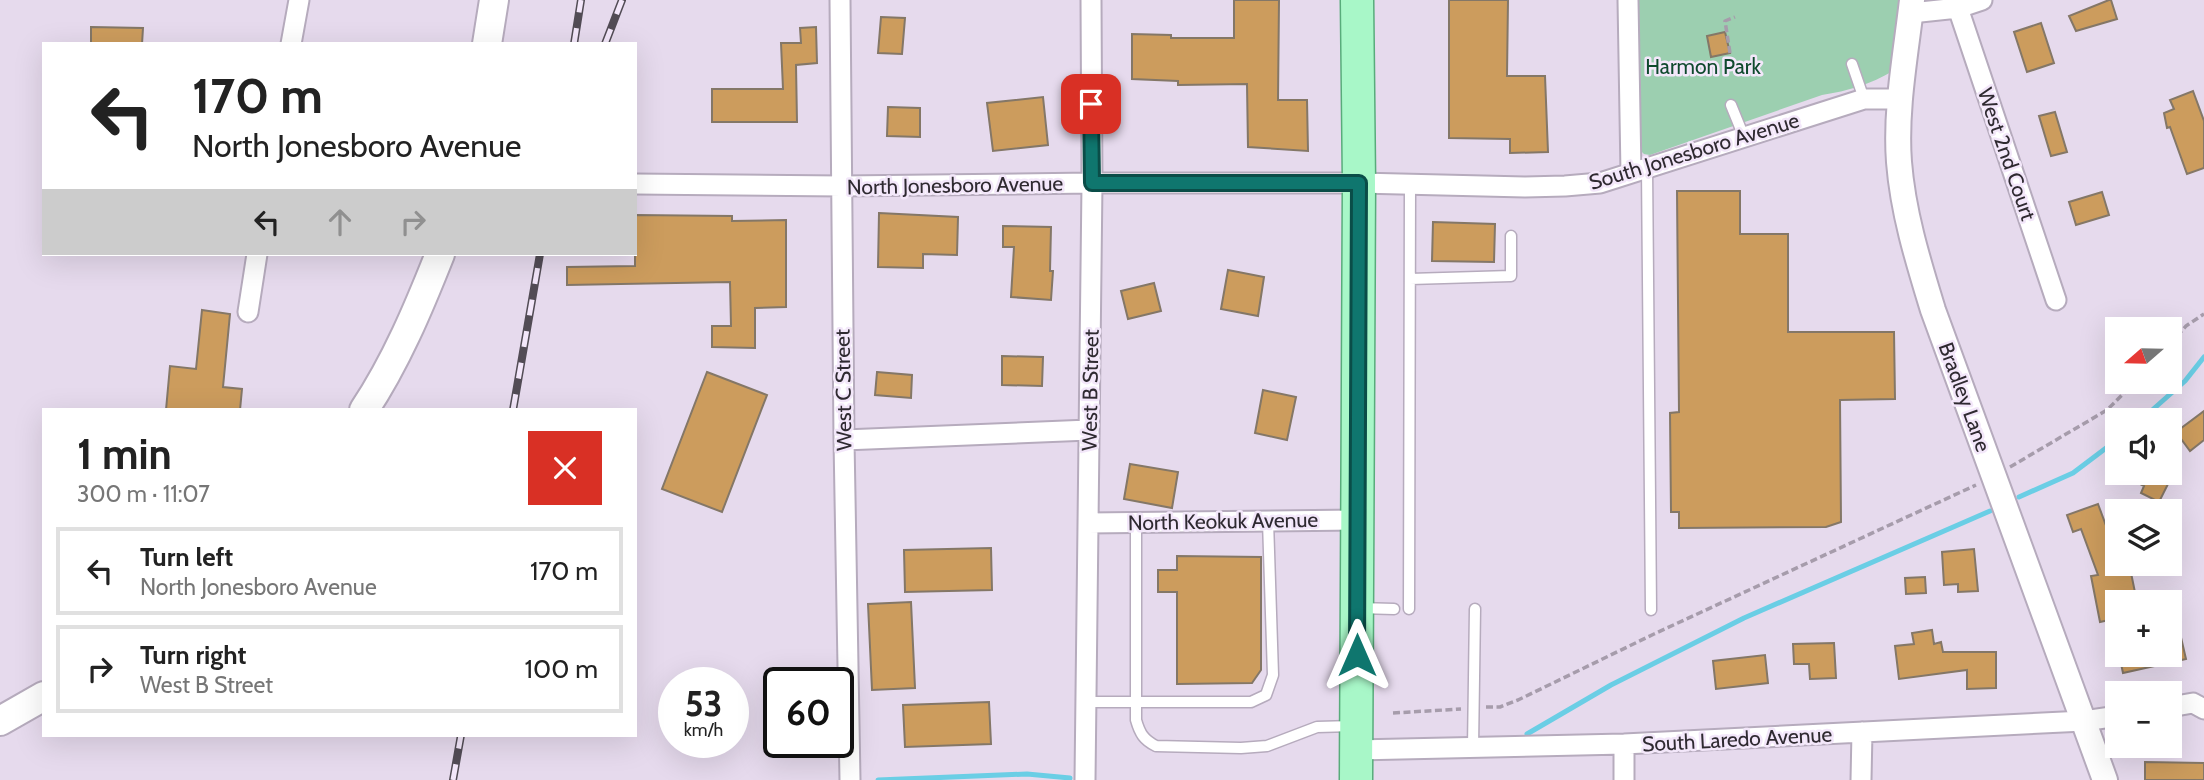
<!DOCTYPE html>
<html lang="en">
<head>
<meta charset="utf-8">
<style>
	body { margin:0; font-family:Cabin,sans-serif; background:#f6f6f6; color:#222; height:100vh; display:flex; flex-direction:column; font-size:26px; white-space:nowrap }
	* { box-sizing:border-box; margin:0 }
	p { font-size:23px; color:#767676 }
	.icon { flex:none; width:38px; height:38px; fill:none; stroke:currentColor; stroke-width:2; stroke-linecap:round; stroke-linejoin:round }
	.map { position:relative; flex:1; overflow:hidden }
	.details { position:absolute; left:42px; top:408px; width:595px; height:329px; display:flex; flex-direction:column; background:#fff; border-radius:0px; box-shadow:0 7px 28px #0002 }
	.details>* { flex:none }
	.top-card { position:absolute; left:42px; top:42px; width:595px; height:214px; border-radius:0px; box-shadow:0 7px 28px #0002; background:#fff; color:#222; overflow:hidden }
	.needle { width:46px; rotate:250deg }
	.buttons { position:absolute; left:2105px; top:317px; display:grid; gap:14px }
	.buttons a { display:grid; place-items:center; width:77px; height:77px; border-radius:0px; background:#fff; box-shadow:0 7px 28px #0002; font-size:35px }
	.speed { position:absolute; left:658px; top:667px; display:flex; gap:14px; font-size:35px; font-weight:700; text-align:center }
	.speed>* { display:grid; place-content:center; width:91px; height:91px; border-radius:50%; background:#fff; box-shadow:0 7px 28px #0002; line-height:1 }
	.speed small { font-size:18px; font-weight:400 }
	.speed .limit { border:4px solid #111; border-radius:10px; background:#fff; color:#111 }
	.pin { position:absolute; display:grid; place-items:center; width:60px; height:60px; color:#fff; margin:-30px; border-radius:14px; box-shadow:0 4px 10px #0006 }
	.me { position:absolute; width:77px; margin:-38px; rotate:0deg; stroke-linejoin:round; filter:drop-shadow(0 0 5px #0008) }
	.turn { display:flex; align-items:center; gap:24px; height:147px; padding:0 35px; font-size:32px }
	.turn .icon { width:91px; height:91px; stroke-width:2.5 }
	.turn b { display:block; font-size:49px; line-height:60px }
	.lanes { display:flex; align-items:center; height:66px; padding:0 35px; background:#0003; justify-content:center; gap:35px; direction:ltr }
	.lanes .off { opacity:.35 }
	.round { display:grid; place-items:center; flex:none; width:74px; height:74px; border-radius:0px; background:#f6f6f6 }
	.headline { display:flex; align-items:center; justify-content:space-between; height:119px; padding:0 35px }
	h1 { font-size:42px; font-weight:700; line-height:52px }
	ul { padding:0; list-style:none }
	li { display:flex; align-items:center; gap:21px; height:88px; margin:0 14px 10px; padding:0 21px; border:4px solid #e0e0e0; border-radius:0px }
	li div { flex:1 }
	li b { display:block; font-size:26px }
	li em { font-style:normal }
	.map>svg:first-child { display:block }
	.green { fill:#9ccfb0 }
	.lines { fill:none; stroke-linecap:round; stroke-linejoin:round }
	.stream { stroke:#6acee5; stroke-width:5 }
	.building { fill:#cc9c5d; stroke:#847767; stroke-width:2 }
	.service-casing { stroke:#b6abbd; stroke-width:13 }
	.minor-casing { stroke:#b6abbd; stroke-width:23 }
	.tertiary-casing { stroke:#b6abbd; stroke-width:28 }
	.secondary-casing { stroke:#b6abbd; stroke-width:32 }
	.primary-casing { stroke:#58ac7b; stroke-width:35 }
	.path { stroke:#a69cab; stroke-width:3.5; stroke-dasharray:7 3.5; stroke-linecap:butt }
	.service { stroke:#fff; stroke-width:10 }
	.minor { stroke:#fff; stroke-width:19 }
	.tertiary { stroke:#fff; stroke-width:24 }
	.secondary { stroke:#fff; stroke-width:28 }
	.primary { stroke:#a8f7c8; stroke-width:32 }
	.rail-casing { stroke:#524c55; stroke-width:8 }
	.rail { stroke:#f3e7fa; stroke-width:5; stroke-dasharray:16; stroke-linecap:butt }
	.route-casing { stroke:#0a4d48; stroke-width:18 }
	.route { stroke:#0f766e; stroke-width:12 }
	.labels { text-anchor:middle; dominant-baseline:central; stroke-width:5; stroke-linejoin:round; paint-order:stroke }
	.park-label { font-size:21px; fill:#0e492d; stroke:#f3e7fa }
	.street-label { font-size:21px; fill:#2f2a31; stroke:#f3e7fa }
</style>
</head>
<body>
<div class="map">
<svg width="2204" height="780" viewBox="0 0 2204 780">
	<rect width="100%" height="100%" fill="#e6daed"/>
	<path class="green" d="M1636,0H1901L1893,71C1871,84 1848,91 1822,95L1650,155L1644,154L1638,148Z"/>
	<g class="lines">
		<path class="stream" d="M2141,420L2185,381L2204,357
			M2019,497L2073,473L2118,439
			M1527,734L1611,685L1744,618L1990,511
			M878,780L1027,774L1070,778"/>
	</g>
	<path class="building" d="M1234,0H1279L1278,100H1307L1308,151L1248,147L1247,84L1178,85V81L1132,79V34L1171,35V38H1234Z
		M1449,0H1508L1507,76H1545L1548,152L1510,153V139L1449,138Z
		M2109,0H2111L2117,19L2076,31L2069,16Z
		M881,17L905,18L902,54L878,53Z
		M2041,23L2054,63L2027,72L2014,32Z
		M91,27L143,28L142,44H91Z
		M816,27L817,63L796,65L797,122H712V89H783L781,43H801L800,28Z
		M1725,32L1730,53L1711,57L1707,36Z
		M2193,91L2204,121V168L2187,174L2170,127L2167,128L2164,113L2174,109L2170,100Z
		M1043,97L1048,145L993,151L987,103Z
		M888,107L920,108V137L887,136Z
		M2055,112L2067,152L2051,156L2039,116Z
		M1677,191H1740V234H1788V332H1894L1895,399L1840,400L1841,522L1826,527L1679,528V512H1671L1670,413L1679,412Z
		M2102,192L2109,215L2076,225L2069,202Z
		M879,213L958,217L957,255L923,254V268L878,267Z
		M635,215L732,216V221L786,220V307L755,308V348L712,347V326H731L730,282L567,285V267L635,266Z
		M1433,222L1495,224L1494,262L1432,261Z
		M1003,226L1051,227L1050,271H1053L1051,300L1011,297L1014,247H1003Z
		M1228,270L1264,277L1258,316L1221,309Z
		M1154,283L1161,311L1128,319L1121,291Z
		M202,310L230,314L223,387L242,389L240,410H166L170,366L196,369Z
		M1002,356L1043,357L1042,386L1002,385Z
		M707,372L767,395L722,512L662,489Z
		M877,372L912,375L911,398L875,395Z
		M1263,390L1296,397L1287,440L1255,433Z
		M2204,411V440L2190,451L2176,432Z
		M1130,464L1178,472L1172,508L1124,499Z
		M2118,472H2174L2159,502L2141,493L2144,486Z
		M2098,504L2118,558V564H2119L2122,570L2130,568L2137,602H2118V618L2100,622L2091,576L2098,575L2081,529L2073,532L2067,515Z
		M991,548L992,590L905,592L904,550Z
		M1974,549L1978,591L1958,592V584L1944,585L1942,552Z
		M1177,556L1261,557V670L1252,683L1177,684V592H1158V570H1177Z
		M1925,577L1926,593L1906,594L1905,578Z
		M911,602L915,688L872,690L868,604Z
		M2176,616L2186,659L2123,673L2119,654H2170V617Z
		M1932,630L1934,644L1941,642L1943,652H1996V688L1967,689V670L1899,679L1895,646L1914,644L1912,633Z
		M1834,643L1836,678L1810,679L1809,664H1794L1793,644Z
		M1765,655L1768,683L1716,689L1713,661Z
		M989,702L991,744L905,747L903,705Z
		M2145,762L2204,763V780H2145Z"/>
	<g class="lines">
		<g class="service-casing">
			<path id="service" d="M1852,64L1864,99
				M1731,105L1744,137
				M1647,168L1651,610
				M1410,279L1511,276V236
				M1136,522V720C1140,734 1144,740 1156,746L1241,748L1267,746L1317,727L1353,726
				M1359,608L1394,609
				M1409,609L1410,184
				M1086,702H1251L1266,695L1273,675L1268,521
				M1473,747L1475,609"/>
		</g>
		<g class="minor-casing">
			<path id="minor" d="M840,0L844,440L850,780
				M1628,0L1631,173
				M1958,8L2056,300
				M1911,13L1958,8L1982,0
				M291,44L299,0
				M635,184L842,186L1092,183H1359L1525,187L1565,186L1600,183L1864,99H1900
				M248,312L257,254
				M844,440L1089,430
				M1088,523L1357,520
				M2170,707L2193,703L2204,709
				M1624,744V780
				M1356,750L1624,744L2084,721L2118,716
				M1085,780L1092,183L1091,0
				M1861,780L1862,732"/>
		</g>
		<g class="tertiary-casing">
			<path id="tertiary" d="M1912,0C1906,53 1895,109 1899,162C1903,213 1918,261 1933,310L2105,780"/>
		</g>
		<g class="secondary-casing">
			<path id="secondary" d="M487,44L494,0
				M364,410C396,362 419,307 440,254
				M0,721L44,696"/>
		</g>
		<g class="primary-casing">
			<path id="primary" d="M1356,780L1359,183L1357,0"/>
		</g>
		<path class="path" d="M1730,53L1725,21L1735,17
			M2170,344L2186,326L2204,314
			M2010,467L2107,410L2135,382
			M1486,707H1500L1518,700L1654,634L1976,485
			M1393,713L1461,709"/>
		<use href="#service" class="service"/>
		<use href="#minor" class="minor"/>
		<use href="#tertiary" class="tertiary"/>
		<use href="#secondary" class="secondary"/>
		<use href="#primary" class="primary"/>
		<g class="rail-casing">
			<path id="rail" d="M574,44L581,0
				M605,44L622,0
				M513,410L540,254
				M453,780L461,735"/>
		</g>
		<use href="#rail" class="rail"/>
	</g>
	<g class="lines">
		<g class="route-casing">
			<path id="route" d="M1091,104L1092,183H1359L1357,655"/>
		</g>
		<use href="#route" class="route"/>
	</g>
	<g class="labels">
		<g class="park-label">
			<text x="1703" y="66">Harmon Park</text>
		</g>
		<g class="street-label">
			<text transform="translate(1694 151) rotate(-17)">South Jonesboro Avenue</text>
			<text transform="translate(2007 154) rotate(71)">West 2nd Court</text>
			<text transform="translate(955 185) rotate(-1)">North Jonesboro Avenue</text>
			<text transform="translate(843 390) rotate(-91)">West C Street</text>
			<text transform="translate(1090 390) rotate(-89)">West B Street</text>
			<text transform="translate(1965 397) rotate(70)">Bradley Lane</text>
			<text transform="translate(1223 521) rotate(-1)">North Keokuk Avenue</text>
			<text transform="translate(1737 739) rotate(-3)">South Laredo Avenue</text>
		</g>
	</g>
</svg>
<div class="buttons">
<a><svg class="needle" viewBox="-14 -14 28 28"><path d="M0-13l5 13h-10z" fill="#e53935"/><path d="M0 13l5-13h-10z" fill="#767676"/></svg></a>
<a><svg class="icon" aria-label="sound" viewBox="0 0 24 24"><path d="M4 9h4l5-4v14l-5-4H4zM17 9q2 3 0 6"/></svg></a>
<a><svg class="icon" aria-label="layers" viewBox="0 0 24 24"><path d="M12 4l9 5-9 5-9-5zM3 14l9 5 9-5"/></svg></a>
<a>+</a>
<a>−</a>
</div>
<div class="speed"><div>53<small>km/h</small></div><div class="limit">60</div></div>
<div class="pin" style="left:1091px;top:104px;background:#d93025"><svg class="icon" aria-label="arrive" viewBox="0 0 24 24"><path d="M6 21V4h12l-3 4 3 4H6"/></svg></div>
<svg class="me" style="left:1357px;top:655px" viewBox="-20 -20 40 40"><path d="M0-17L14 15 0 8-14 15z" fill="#0f766e" stroke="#fff" stroke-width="4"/></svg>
<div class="top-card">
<div class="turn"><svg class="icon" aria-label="left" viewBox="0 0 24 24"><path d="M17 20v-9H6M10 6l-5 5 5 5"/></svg><div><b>170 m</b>North Jonesboro Avenue</div></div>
<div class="lanes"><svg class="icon" aria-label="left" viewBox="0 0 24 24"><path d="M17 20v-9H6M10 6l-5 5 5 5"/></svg><svg class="icon off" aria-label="ahead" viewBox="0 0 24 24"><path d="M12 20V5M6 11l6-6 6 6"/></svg><svg class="icon off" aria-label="right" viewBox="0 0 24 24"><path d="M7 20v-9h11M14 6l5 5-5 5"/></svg></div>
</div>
<section class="details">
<div class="headline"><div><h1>1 min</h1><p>300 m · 11:07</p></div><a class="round" style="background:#d93025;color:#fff"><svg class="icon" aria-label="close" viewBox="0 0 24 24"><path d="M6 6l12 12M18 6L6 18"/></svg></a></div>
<ul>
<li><svg class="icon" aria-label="left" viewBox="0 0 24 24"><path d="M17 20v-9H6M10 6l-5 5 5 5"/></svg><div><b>Turn left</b><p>North Jonesboro Avenue</p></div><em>170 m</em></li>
<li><svg class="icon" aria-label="right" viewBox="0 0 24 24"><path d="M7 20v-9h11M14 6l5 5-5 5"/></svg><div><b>Turn right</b><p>West B Street</p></div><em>100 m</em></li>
</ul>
</section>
</div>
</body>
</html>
